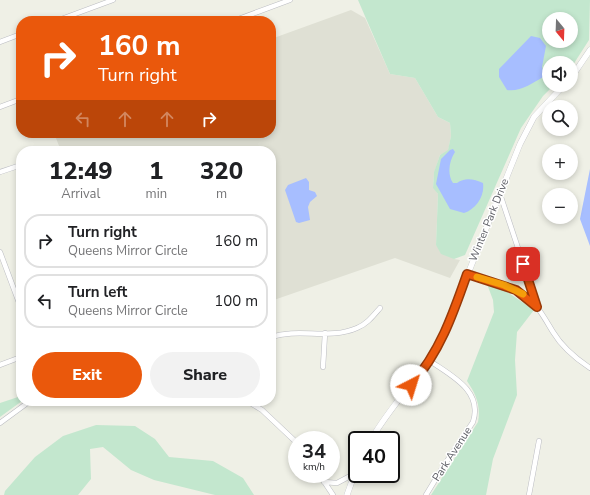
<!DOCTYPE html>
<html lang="en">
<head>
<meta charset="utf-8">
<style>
	body { margin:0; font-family:"Nunito Sans",sans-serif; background:#f2f2f2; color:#202124; height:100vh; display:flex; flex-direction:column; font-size:15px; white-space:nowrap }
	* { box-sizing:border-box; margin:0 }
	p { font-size:13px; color:#757577 }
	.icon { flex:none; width:22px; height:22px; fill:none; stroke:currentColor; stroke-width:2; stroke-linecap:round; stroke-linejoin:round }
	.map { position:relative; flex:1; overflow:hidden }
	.sheet { position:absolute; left:16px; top:146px; width:260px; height:260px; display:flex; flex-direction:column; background:#fff; border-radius:16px; box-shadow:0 2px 6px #0003 }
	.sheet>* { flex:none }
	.top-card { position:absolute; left:16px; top:16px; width:260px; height:122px; border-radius:16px; box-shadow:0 2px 6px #0003; background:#ea580c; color:#fff; overflow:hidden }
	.needle { width:26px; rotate:161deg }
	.buttons { position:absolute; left:542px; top:12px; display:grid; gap:8px }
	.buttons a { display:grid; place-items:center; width:36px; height:36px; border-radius:50%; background:#fff; box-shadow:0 2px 6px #0003; font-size:20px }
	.speed { position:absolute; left:288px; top:431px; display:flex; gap:8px; font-size:20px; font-weight:700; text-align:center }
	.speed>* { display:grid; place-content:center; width:52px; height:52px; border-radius:50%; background:#fff; box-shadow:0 2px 6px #0003; line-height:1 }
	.speed small { font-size:10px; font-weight:400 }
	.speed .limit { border:2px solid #111; border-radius:6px; background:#fff; color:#111 }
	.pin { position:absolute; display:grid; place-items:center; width:34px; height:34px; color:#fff; margin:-17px; border-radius:8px; box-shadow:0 2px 6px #0006 }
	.me { position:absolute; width:44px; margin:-22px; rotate:40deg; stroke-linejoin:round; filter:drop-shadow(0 0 3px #0008) }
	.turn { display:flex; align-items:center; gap:14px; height:84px; padding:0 16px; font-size:18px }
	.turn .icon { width:52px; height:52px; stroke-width:2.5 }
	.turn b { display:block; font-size:28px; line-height:34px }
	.lanes { display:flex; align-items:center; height:38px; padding:0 16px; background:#0003; justify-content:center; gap:20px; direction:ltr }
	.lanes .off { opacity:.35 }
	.eta { display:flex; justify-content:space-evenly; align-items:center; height:68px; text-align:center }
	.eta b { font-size:24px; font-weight:800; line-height:28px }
	.cta { display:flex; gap:8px; margin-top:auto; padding:8px 16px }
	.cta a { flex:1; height:46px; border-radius:24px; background:#ea580c; color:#fff; font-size:16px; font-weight:800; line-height:46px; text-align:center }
	.cta a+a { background:#f2f2f2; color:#202124 }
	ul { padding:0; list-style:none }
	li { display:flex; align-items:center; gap:12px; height:54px; margin:0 8px 6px; padding:0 8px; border:2px solid #e0e0e0; border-radius:16px }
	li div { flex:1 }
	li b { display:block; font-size:15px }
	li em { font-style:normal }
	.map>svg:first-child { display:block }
	.education { fill:#dfe0d4 }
	.green { fill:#c3e7ce; fill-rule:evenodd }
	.water { fill:#a7beff }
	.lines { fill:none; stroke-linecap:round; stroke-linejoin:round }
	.minor-casing { stroke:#bbbcc2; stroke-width:5.5 }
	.tertiary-casing { stroke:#bbbcc2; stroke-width:6 }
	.minor { stroke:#fff; stroke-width:4.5 }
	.tertiary { stroke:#fff; stroke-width:5.5 }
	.route-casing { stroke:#983908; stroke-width:10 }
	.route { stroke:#ea580c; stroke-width:7 }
	.slow { stroke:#f59e0b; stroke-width:7 }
	.labels { text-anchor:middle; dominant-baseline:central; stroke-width:3; stroke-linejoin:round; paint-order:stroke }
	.street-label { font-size:11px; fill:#5e5f66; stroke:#fff }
</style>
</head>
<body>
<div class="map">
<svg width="590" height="495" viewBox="0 0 590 495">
	<rect width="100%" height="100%" fill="#eff0e6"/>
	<path class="education" d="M351,10L365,18L390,74L415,78L438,117L450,123L451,136L448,151L440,155L434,173L433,187L438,194L436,245L454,259L460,260L450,278L395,258L271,301V151H61L54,133H271V39Z"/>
	<path class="green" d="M358,0H590L589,40L571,68V63H549V85H554L543,96L521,128L465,255L454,259L441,254L436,245L438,194L433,188L434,172L440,155L448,150L451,136L450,123L438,117L415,78L390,74ZM549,19H571V41H549Z
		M487,284L503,289L534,310L517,332L515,360L517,395L493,459L486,495H431L478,422C481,406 476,394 467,381L494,312L493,300Z
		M21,396L22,401L0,417V403Z
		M96,425L135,426L155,439L169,457L213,461L243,478L254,495H215L154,480L131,470L103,447L90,449L91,479L78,495H4L5,491L35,457L63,436Z"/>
	<path class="water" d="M531,36L540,38L546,46L542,67L544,75L543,77C533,83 520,92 507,90L499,77V69Z
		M453,149L455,152C449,161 447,174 453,183H457C465,177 474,179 483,183C485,196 476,209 464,213L450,209L436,184L441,159L450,150Z
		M590,169V246L580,219Z
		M306,178L309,182V190L315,192L317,196L310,202L308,207L310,220L299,223L296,222L285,190L288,185Z"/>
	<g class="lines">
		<g class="minor-casing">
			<path id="minor" d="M56,21L113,0
				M233,21L290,0
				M0,42L21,34
				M0,107L21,99
				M0,172L21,165
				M500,194L537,305
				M0,252L21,308
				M467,274C488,280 510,284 527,297C539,307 545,319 553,332C562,347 575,358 590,368
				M271,337C299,328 330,340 357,328C367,324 373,316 380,308
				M0,365L21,357
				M323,367L325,333
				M247,401L262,410L297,443
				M0,423L30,401
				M319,474L333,495
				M324,482L337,483L354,474
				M426,495L443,467L473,422C483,391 452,376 430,361
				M529,495L539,441"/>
		</g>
		<g class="tertiary-casing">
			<path id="tertiary" d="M571,78L590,50
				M371,440C390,406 418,379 439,346L520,144L534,117L564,85
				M347,495L357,467"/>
		</g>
		<use href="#minor" class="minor"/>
		<use href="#tertiary" class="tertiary"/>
	</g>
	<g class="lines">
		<g class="route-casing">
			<path id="route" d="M411,385C440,352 453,314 467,274L516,290L537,307L523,264"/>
		</g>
		<use href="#route" class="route"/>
		<path class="slow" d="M477,277L504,285L523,294"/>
	</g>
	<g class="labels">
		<g class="street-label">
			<text transform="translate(489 220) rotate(-68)">Winter Park Drive</text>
			<text transform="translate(452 454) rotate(-57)">Park Avenue</text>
		</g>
	</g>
</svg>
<div class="buttons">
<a><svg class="needle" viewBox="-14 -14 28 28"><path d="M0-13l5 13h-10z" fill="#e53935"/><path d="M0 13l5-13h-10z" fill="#757577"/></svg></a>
<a><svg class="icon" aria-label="sound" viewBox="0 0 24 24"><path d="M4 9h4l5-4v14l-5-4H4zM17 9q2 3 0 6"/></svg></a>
<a><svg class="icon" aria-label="search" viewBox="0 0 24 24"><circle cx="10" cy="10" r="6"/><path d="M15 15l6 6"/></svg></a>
<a>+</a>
<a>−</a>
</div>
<div class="speed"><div>34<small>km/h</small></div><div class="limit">40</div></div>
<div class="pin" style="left:523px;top:264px;background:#d93025"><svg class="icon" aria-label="arrive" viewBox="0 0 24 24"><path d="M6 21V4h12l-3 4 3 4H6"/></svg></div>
<svg class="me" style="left:411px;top:385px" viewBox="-20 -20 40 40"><circle r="19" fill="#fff"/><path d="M0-13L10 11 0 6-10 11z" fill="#ea580c"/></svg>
<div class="top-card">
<div class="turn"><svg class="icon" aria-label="right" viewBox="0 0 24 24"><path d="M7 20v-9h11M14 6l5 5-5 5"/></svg><div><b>160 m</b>Turn right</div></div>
<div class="lanes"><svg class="icon off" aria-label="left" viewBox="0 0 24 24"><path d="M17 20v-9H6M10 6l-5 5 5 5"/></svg><svg class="icon off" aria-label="ahead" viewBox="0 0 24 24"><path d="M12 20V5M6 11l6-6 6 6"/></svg><svg class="icon off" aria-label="ahead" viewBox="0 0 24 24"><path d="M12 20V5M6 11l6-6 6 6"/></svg><svg class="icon" aria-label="right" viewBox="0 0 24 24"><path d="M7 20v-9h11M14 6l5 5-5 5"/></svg></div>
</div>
<section class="sheet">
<div class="eta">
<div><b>12:49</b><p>Arrival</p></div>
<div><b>1</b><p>min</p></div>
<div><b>320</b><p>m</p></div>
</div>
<ul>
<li><svg class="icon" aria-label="right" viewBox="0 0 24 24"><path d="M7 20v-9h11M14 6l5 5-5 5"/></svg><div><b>Turn right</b><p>Queens Mirror Circle</p></div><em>160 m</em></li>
<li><svg class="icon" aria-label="left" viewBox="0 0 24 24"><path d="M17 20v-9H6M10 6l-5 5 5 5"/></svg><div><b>Turn left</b><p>Queens Mirror Circle</p></div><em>100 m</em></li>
</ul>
<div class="cta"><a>Exit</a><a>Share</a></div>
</section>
</div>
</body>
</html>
